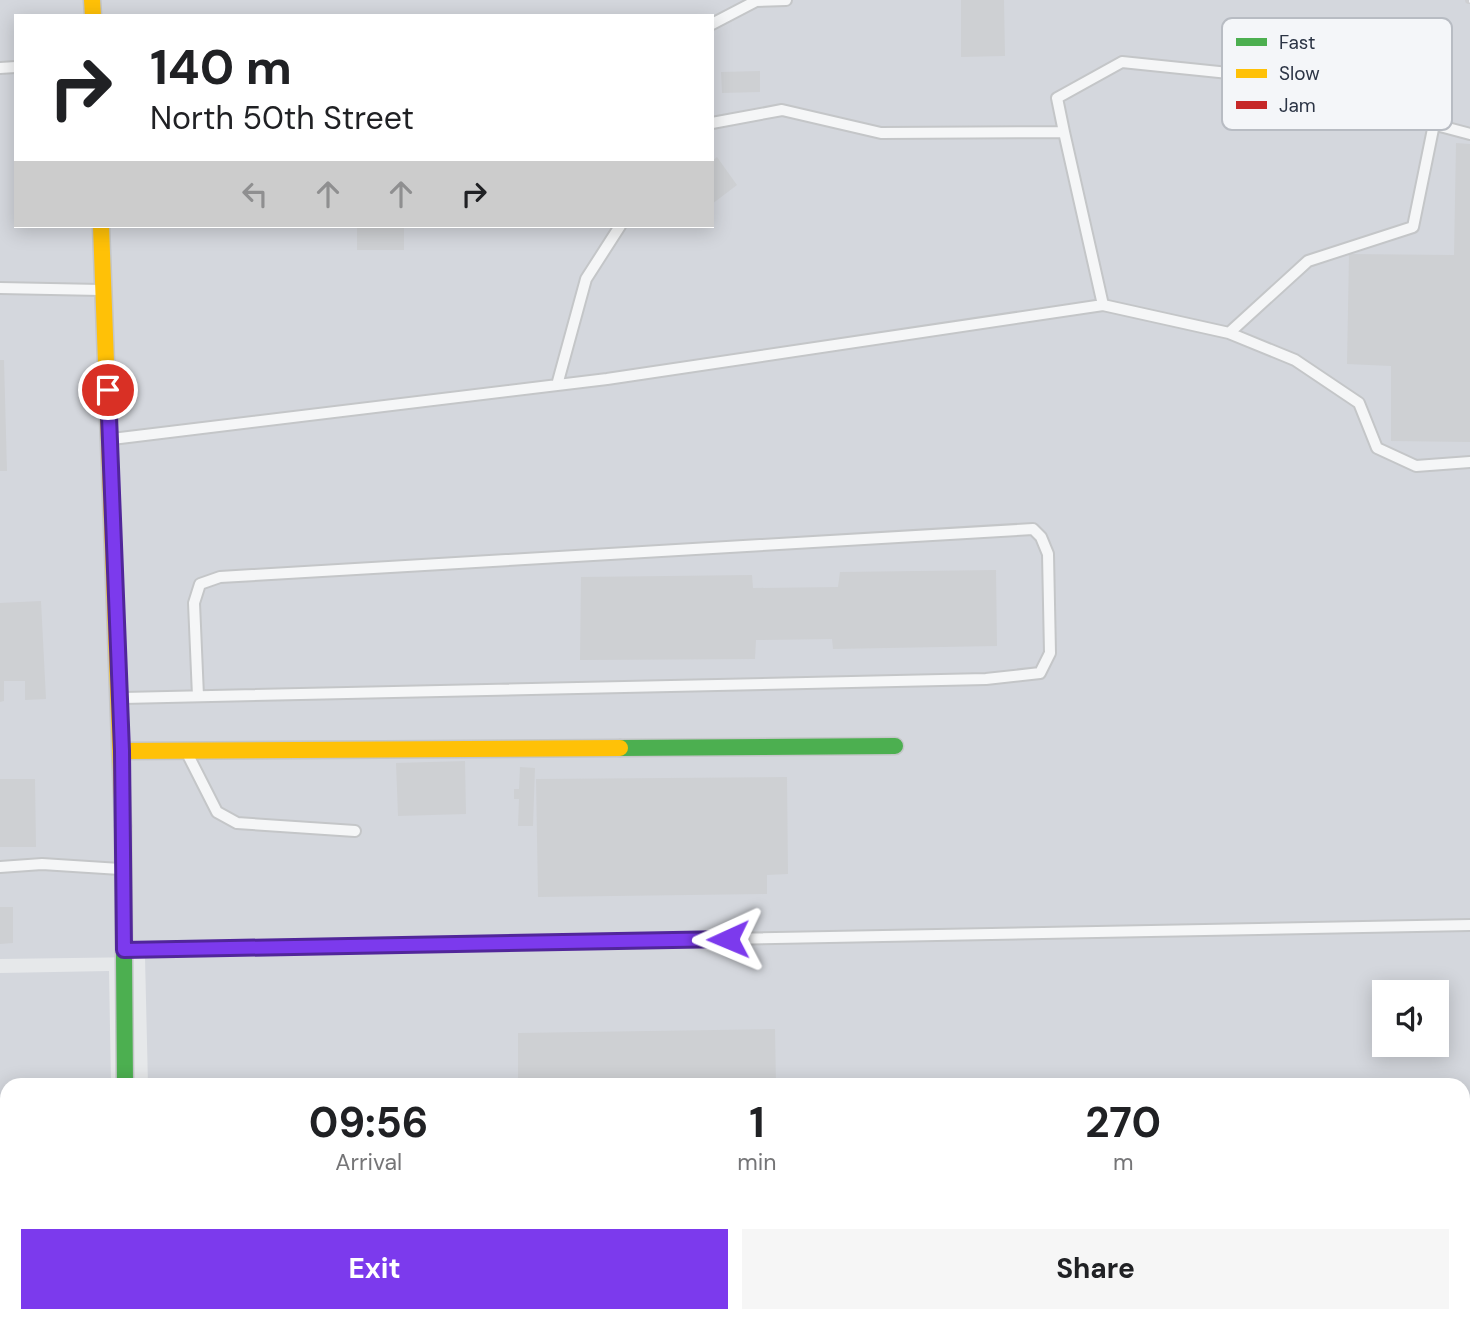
<!DOCTYPE html>
<html lang="en">
<head>
<meta charset="utf-8">
<style>
	body { margin:0; font-family:"DM Sans",sans-serif; background:#f6f6f6; color:#202124; height:100vh; display:flex; flex-direction:column; font-size:26px; white-space:nowrap }
	* { box-sizing:border-box; margin:0 }
	p { font-size:23px; color:#757577 }
	.icon { flex:none; width:38px; height:38px; fill:none; stroke:currentColor; stroke-width:2; stroke-linecap:round; stroke-linejoin:round }
	.map { position:relative; flex:1; overflow:hidden }
	.details { position:absolute; left:0px; top:1078px; width:1470px; height:245px; display:flex; flex-direction:column; background:#fff; border-radius:21px 21px 0 0; box-shadow:0 4px 18px #0003 }
	.details>* { flex:none }
	.top-card { position:absolute; left:14px; top:14px; width:700px; height:214px; border-radius:0px; box-shadow:0 4px 18px #0003; background:#fff; color:#202124; overflow:hidden }
	.fabs { position:absolute; left:1372px; top:980px; display:grid; gap:14px }
	.fabs a { display:grid; place-items:center; width:77px; height:77px; border-radius:0px; background:#fff; box-shadow:0 4px 18px #0003; font-size:35px }
	.pin { position:absolute; display:grid; place-items:center; width:60px; height:60px; color:#fff; margin:-30px; border:4px solid #fff; border-radius:50%; box-shadow:0 2px 7px #0007 }
	.me { position:absolute; width:77px; margin:-38px; rotate:269deg; stroke-linejoin:round; filter:drop-shadow(0 0 5px #0008) }
	.turn { display:flex; align-items:center; gap:24px; height:147px; padding:0 21px; font-size:32px }
	.turn .icon { width:91px; height:91px; stroke-width:2.5 }
	.turn b { display:block; font-size:49px; line-height:60px }
	.lanes { display:flex; align-items:center; height:66px; padding:0 21px; background:#0003; justify-content:center; gap:35px; direction:ltr }
	.lanes .off { opacity:.35 }
	.eta { display:flex; justify-content:space-evenly; align-items:center; height:119px; text-align:center }
	.eta b { font-size:42px; font-weight:700; line-height:49px }
	.cta { display:flex; gap:14px; margin-top:auto; padding:14px 21px }
	.cta a { flex:1; height:80px; border-radius:0px; background:#7c3aed; color:#fff; font-size:28px; font-weight:700; line-height:80px; text-align:center }
	.cta a+a { background:#f6f6f6; color:#202124 }
	.map>svg:first-child { display:block }
	.built { fill:#d4d7dd; fill-rule:evenodd }
	.building { fill:#ced0d3 }
	.lines { fill:none; stroke-linecap:round; stroke-linejoin:round }
	.lane-casing { stroke:#c4c6c8; stroke-width:14 }
	.fast-casing { stroke:#c4c6c8; stroke-width:19 }
	.slow-casing { stroke:#c4c6c8; stroke-width:19 }
	.jam-casing { stroke:#c4c6c8; stroke-width:19 }
	.lane { stroke:#f5f6f7; stroke-width:10 }
	.fast { stroke:#4caf50; stroke-width:16 }
	.slow { stroke:#ffc107; stroke-width:16 }
	.jam { stroke:#c62828; stroke-width:16 }
	.rail-casing { stroke:#cecfd2; stroke-width:8 }
	.rail { stroke:#f4f6f9; stroke-width:5; stroke-dasharray:16; stroke-linecap:butt }
	.route-casing { stroke:#51269a; stroke-width:18 }
	.route { stroke:#7c3aed; stroke-width:12 }
	.key { fill:#f4f6f9; stroke:#b8bcc3; stroke-width:2 }
	.key-label { font-size:19px; fill:#2b3445 }
</style>
</head>
<body>
<div class="map">
<svg width="1470" height="1323" viewBox="0 0 1470 1323">
	<rect width="100%" height="100%" fill="#e6e8ea"/>
	<path class="built" d="M0,0H1470V1323H153L152,1316H1463V1085H148L145,957L0,959ZM16,16H712V226H16ZM1384,992H1437V1045H1384Z
		M109,971L111,1085H7V1316H113V1323H0V973Z"/>
	<path class="building" d="M961,0H1004L1005,56L961,57Z
		M760,71V92L722,93L721,72Z
		M1456,143L1470,144V442L1391,441V366L1347,364L1349,254L1454,255Z
		M717,157L737,185L712,204V161Z
		M357,226H404V250H357Z
		M0,360H4L7,471H0Z
		M996,570L997,646L833,649L832,639L756,640L755,659L580,660L581,577L752,575L753,588L838,587L840,572Z
		M41,601L46,699L25,700V681H4V701L0,702V603Z
		M465,761L466,814L398,816L396,763Z
		M520,767L535,768L533,826H518L519,799H514V789H519Z
		M787,777L788,874L767,875V894L538,897L536,779Z
		M0,779H35L36,847H0Z
		M0,907H13V943L0,944Z
		M775,1029L776,1085H518V1033Z
		M0,1316H23V1323H0Z"/>
	<g class="lines">
		<g class="lane-casing">
			<path id="lane" d="M712,24L756,1L786,0
				M0,68L16,67
				M712,123L782,110L881,133L1064,132L1103,305
				M1064,132L1057,98L1122,62L1248,75L1470,134
				M0,288L101,290
				M1229,333L1308,261L1413,227L1434,124
				M557,385L586,279L620,226
				M112,439L607,379L1103,305L1229,333L1295,360L1359,403L1377,448L1416,466L1470,462
				M123,698L986,679L1040,673L1050,653L1048,554L1041,537L1033,529L220,577L200,584L194,603L198,696
				M187,753L217,812L237,823L355,831
				M0,867L42,864L120,869
				M126,950L1470,925
				M0,1107H7"/>
		</g>
		<g class="fast-casing">
			<path id="fast" d="M620,748L895,746
				M123,826L125,1085"/>
		</g>
		<g class="slow-casing">
			<path id="slow" d="M92,0L93,16
				M101,226L123,826
				M122,751L620,748"/>
		</g>
		<g class="jam-casing">
			<path id="jam" d="M127,1316V1323"/>
		</g>
		<use href="#lane" class="lane"/>
		<use href="#fast" class="fast"/>
		<use href="#slow" class="slow"/>
		<use href="#jam" class="jam"/>
		<g class="rail-casing">
			<path id="rail" d="M1469,0H1470"/>
		</g>
		<use href="#rail" class="rail"/>
	</g>
	<g class="lines">
		<g class="route-casing">
			<path id="route" d="M108,390L122,751L124,950L728,939"/>
		</g>
		<use href="#route" class="route"/>
	</g>
	<rect x="1222" y="18" width="230" height="112" rx="10" class="key"/>
	<rect x="1236" y="38" width="31" height="8" fill="#4caf50"/>
	<rect x="1236" y="69" width="31" height="9" fill="#ffc107"/>
	<rect x="1236" y="101" width="31" height="8" fill="#c62828"/>
	<g class="key-label">
		<text x="1279" y="49">Fast</text>
		<text x="1279" y="80">Slow</text>
		<text x="1279" y="112">Jam</text>
	</g>
</svg>
<div class="fabs">
<a><svg class="icon" aria-label="sound" viewBox="0 0 24 24"><path d="M4 9h4l5-4v14l-5-4H4zM17 9q2 3 0 6"/></svg></a>
</div>
<div class="pin" style="left:108px;top:390px;background:#d93025"><svg class="icon" aria-label="arrive" viewBox="0 0 24 24"><path d="M6 21V4h12l-3 4 3 4H6"/></svg></div>
<svg class="me" style="left:728px;top:939px" viewBox="-20 -20 40 40"><path d="M0-17L14 15 0 8-14 15z" fill="#7c3aed" stroke="#fff" stroke-width="4"/></svg>
<div class="top-card">
<div class="turn"><svg class="icon" aria-label="right" viewBox="0 0 24 24"><path d="M7 20v-9h11M14 6l5 5-5 5"/></svg><div><b>140 m</b>North 50th Street</div></div>
<div class="lanes"><svg class="icon off" aria-label="left" viewBox="0 0 24 24"><path d="M17 20v-9H6M10 6l-5 5 5 5"/></svg><svg class="icon off" aria-label="ahead" viewBox="0 0 24 24"><path d="M12 20V5M6 11l6-6 6 6"/></svg><svg class="icon off" aria-label="ahead" viewBox="0 0 24 24"><path d="M12 20V5M6 11l6-6 6 6"/></svg><svg class="icon" aria-label="right" viewBox="0 0 24 24"><path d="M7 20v-9h11M14 6l5 5-5 5"/></svg></div>
</div>
<section class="details">
<div class="eta">
<div><b>09:56</b><p>Arrival</p></div>
<div><b>1</b><p>min</p></div>
<div><b>270</b><p>m</p></div>
</div>
<div class="cta"><a>Exit</a><a>Share</a></div>
</section>
</div>
</body>
</html>
